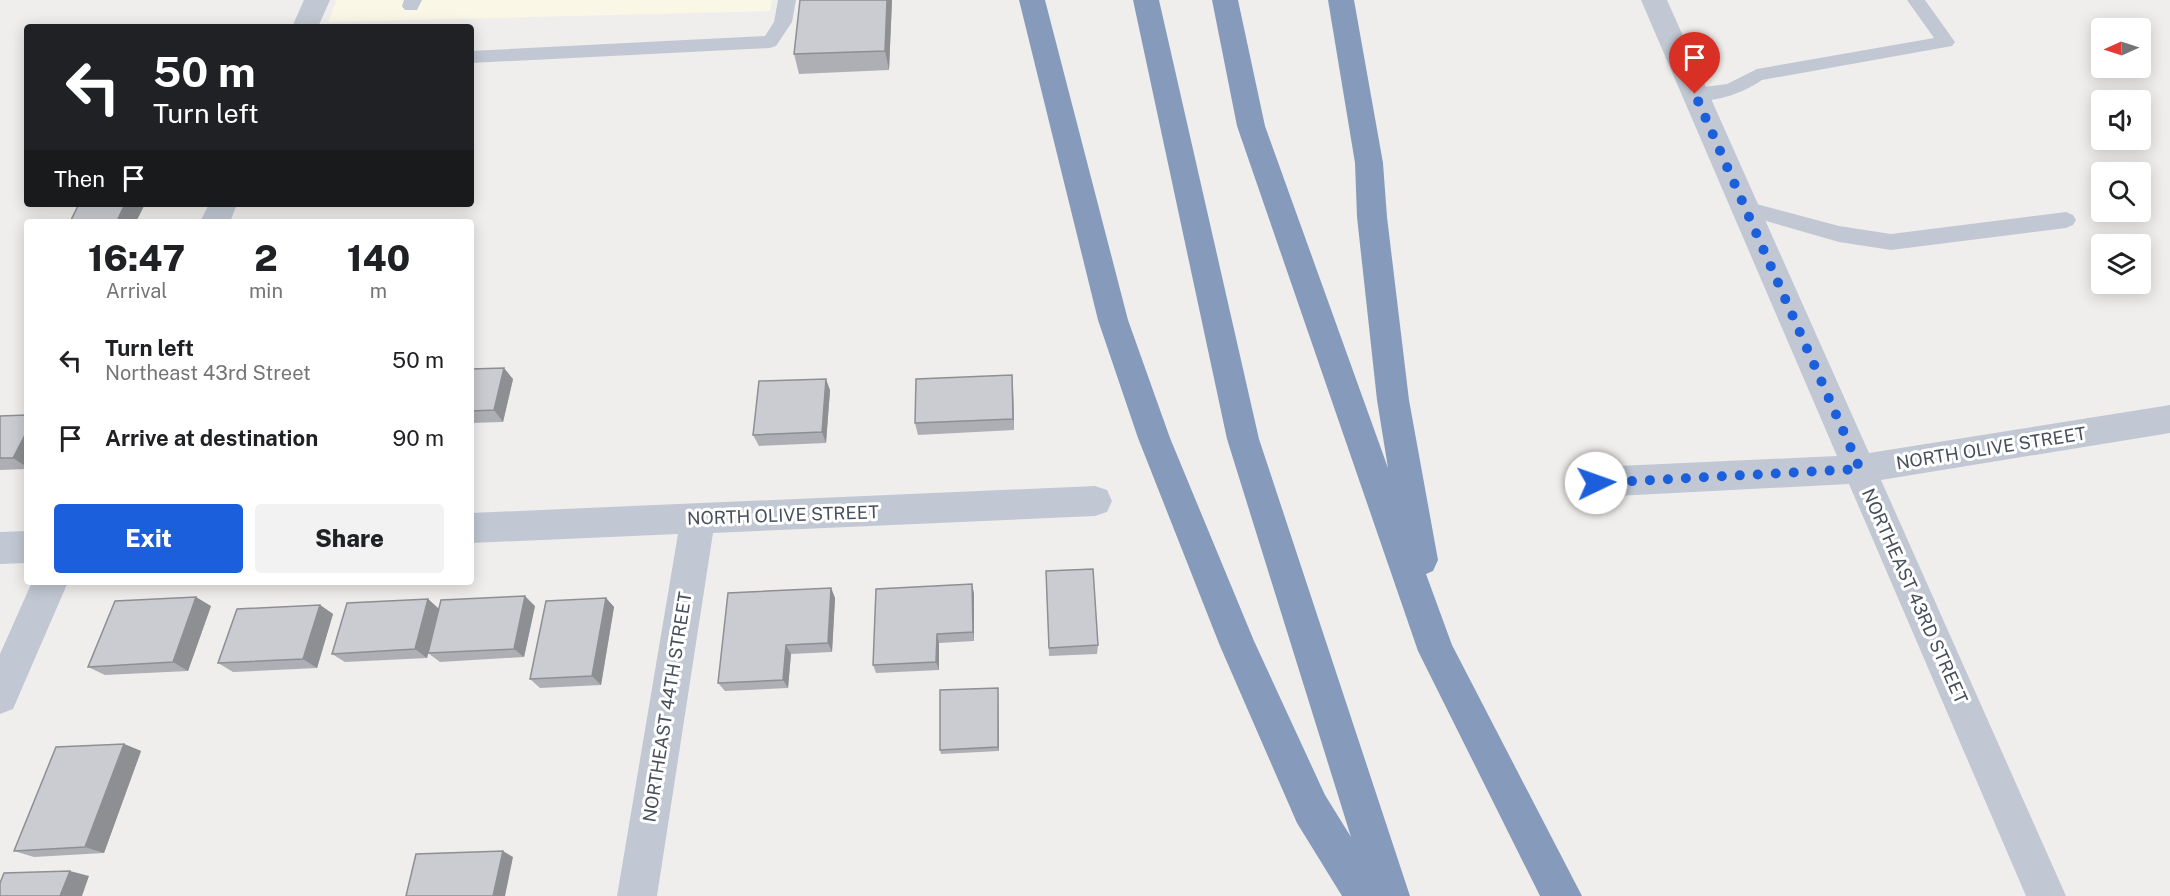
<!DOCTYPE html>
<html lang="en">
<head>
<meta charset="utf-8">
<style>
	body { margin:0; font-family:"Public Sans",sans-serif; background:#f2f2f2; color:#202124; height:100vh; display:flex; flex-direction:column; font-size:22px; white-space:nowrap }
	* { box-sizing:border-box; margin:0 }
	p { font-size:20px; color:#757577 }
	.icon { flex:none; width:33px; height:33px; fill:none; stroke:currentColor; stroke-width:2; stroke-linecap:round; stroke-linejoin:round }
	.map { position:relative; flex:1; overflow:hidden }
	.side { position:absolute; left:24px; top:219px; width:450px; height:366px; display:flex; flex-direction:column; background:#fff; border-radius:6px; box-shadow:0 3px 15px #0003 }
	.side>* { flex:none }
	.guide { position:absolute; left:24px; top:24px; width:450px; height:183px; border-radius:6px; box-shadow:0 3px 15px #0003; background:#202124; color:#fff; overflow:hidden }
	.needle { width:39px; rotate:267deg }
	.tools { position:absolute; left:2091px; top:18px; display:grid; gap:12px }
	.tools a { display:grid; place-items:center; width:60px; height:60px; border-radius:6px; background:#fff; box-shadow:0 3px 15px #0003; font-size:30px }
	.pin { position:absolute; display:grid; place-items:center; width:51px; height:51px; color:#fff; margin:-62px -26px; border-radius:50% 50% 50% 0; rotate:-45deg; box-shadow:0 0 6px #0007 }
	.pin .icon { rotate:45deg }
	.me { position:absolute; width:66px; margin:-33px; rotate:87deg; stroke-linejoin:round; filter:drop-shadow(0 0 4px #0008) }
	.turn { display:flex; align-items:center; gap:21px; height:126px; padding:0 30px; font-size:27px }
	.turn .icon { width:78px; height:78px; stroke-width:2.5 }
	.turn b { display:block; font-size:42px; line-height:51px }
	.then { display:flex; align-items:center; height:57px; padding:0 30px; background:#0003; gap:12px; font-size:22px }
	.eta { display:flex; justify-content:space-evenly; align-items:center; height:102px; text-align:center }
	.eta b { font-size:36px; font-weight:800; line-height:42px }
	.button { display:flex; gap:12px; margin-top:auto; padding:12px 30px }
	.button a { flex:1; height:69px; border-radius:6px; background:#1b5fdc; color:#fff; font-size:24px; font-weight:800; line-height:69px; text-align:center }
	.button a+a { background:#f2f2f2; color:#202124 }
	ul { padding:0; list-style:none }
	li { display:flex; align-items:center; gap:18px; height:78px; padding:0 30px }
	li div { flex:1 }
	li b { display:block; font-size:22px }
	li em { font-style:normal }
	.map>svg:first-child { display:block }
	.commercial { fill:#fbf7e6 }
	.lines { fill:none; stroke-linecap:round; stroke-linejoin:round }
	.lane { fill:#c1c8d3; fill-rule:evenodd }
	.street { fill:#c1c8d3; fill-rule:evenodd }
	.highway { fill:#869bbc; fill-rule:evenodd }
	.wall { fill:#aeafb5 }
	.shaded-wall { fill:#8d8f93 }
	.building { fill:#caccd2; stroke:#8d8f93; stroke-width:1.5 }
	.route { stroke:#1b5fdc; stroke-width:10; stroke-dasharray:0 18 }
	.labels { text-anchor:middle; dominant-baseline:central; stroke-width:6; stroke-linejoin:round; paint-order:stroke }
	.street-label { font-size:18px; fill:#464f5a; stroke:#fff }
</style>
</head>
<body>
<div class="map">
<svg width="2170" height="896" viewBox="0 0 2170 896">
	<rect width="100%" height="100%" fill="#f0eeed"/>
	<path class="commercial" d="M337,0H772L770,11L328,22Z"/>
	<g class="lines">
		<path class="lane" d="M404,0H422L417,10H405L402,6Z
			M778,0H796L792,22L776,46L770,48L471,63V51L765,36L774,22Z
			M1907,0H1925L1955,42L1952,46L1762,80C1743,93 1712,105 1688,99L1686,94L1688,89L1727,84L1757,69L1934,38Z
			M1745,201L1839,226L1891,234L2066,212L2073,215L2076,220L2073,225L2066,228L1891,250L1839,242L1738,213L1735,208L1738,203Z"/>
		<path class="street" d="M304,0H330L318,27H292Z
			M1641,0H1667L1869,453L2170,405V433L1881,480L2066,896H2026L1849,484L1597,497L1585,492L1580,482L1585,472L1597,467L1837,456Z
			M209,204H237L230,222H200Z
			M1095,486L1107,490L1112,501L1107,512L1095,516L713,533L657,896H617L678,534L471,543V513Z
			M27,531V563L0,564V532Z
			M32,582H68L13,709L0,714V654Z"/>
		<path class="highway" d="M1019,0H1045L1128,320L1170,438L1254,641L1325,795L1351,837L1227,439L1133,0H1159L1259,439L1410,896H1342L1297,823L1220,646L1138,438L1098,320Z
			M1212,0H1238L1265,126L1388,468L1377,400L1357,217L1355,163L1328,0H1354L1383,163L1387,217L1409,400L1438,560L1433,571L1426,574L1452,645L1582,896H1540L1418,651L1237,126Z"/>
	</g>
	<path class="wall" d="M892,0L889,70L799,74L794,54Z
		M471,369L513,379L503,422L471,423Z
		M1013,387L1014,430L918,435L915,423Z
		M830,390L826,443L759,446L753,435Z
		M27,415V469L0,470V416Z
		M1046,571L1098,645L1097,654L1049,656Z
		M972,584L974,594V641L939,643V670L876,673L873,665Z
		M831,588L835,598L832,652L791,654L788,688L725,691L718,683Z
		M606,598L614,607L601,685L540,688L530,679Z
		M428,599L439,609L427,658L345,662L332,654Z
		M320,605L333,614L317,668L233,672L218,663Z
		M211,606L188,671L105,675L88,667Z
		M535,606L524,657L440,662L428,653Z
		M998,688L999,751L941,754L940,750Z
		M124,744L141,751L104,853L34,857L14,851Z"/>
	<path class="shaded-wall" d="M887,0H892L889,70L885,51Z
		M125,204H145L136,222H118L117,221Z
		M504,368L513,379L503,422L494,410Z
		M1012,375L1013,387L1014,430L1013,419Z
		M826,379L830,390L826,443L822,432Z
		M27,431V467L13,458Z
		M972,584L974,594V641L973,632Z
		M831,588L835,598L832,652L828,643Z
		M525,596L535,606L524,657L514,649Z
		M196,597L211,606L188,671L173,662Z
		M606,598L614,607L601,685L592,676Z
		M428,599L439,609L427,658L415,649Z
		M320,605L333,614L317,668L303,659Z
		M937,634L939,643V670L936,662Z
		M786,645L791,654L788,688L783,680Z
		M998,688V692L999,751L998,747Z
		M124,744L141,751L104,853L85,847Z
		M503,851L513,857L505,896H493Z
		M70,871L89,876L82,896H60Z"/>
	<path class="building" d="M800,0H887L885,51L794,54Z
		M79,204H125L117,221L70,222Z
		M504,368L494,410L471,411V369Z
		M1012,375L1013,419L915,423L916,379Z
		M826,379L822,432L753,435L759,381Z
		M27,415V431L13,458H0V416Z
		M1093,569L1098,645L1049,648L1046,571Z
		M972,584L973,632L937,634L936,662L873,665L876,589Z
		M831,588L828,643L786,645L783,680L718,683L728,593Z
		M525,596L514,649L428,653L441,600Z
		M196,597L173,662L88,667L115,601Z
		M606,598L592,676L530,679L546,601Z
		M428,599L415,649L332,654L347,603Z
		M320,605L303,659L218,663L237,609Z
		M998,688V747L940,750V690Z
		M124,744L85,847L14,851L56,747Z
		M503,851L493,896H406L416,854Z
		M70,871L60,896H0V883L4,873Z"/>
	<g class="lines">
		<path class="route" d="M1596,483L1860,469L1695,94"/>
	</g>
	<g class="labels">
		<g class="street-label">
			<text transform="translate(1991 448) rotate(-9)">NORTH OLIVE STREET</text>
			<text transform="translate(783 515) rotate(-2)">NORTH OLIVE STREET</text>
			<text transform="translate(1915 596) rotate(66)">NORTHEAST 43RD STREET</text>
			<text transform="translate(667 707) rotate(-81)">NORTHEAST 44TH STREET</text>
		</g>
	</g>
</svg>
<div class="tools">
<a><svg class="needle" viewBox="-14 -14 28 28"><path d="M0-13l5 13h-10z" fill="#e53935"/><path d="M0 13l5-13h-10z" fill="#757577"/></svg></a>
<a><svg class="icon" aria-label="sound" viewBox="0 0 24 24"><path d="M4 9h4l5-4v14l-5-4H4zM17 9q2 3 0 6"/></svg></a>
<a><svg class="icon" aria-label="search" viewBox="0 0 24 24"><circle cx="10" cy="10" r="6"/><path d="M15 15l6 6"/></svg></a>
<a><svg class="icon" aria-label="layers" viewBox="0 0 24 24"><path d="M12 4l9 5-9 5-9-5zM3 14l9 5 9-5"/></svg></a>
</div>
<div class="pin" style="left:1695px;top:94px;background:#d93025"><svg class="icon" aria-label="arrive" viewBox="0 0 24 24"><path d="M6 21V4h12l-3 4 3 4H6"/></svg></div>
<svg class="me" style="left:1596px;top:483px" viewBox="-20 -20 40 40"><circle r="19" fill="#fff"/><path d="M0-13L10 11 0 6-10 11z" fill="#1b5fdc"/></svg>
<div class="guide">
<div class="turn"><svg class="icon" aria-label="left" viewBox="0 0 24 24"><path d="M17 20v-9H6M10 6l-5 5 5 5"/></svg><div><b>50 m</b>Turn left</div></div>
<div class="then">Then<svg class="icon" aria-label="arrive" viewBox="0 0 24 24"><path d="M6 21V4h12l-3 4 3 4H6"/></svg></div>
</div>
<section class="side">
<div class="eta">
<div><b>16:47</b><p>Arrival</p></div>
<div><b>2</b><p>min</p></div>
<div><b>140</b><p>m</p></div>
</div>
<ul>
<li><svg class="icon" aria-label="left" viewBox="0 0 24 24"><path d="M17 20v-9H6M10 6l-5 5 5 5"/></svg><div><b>Turn left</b><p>Northeast 43rd Street</p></div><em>50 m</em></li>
<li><svg class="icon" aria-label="arrive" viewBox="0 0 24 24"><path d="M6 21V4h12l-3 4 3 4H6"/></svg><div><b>Arrive at destination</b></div><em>90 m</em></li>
</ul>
<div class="button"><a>Exit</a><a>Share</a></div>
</section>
</div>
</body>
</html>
